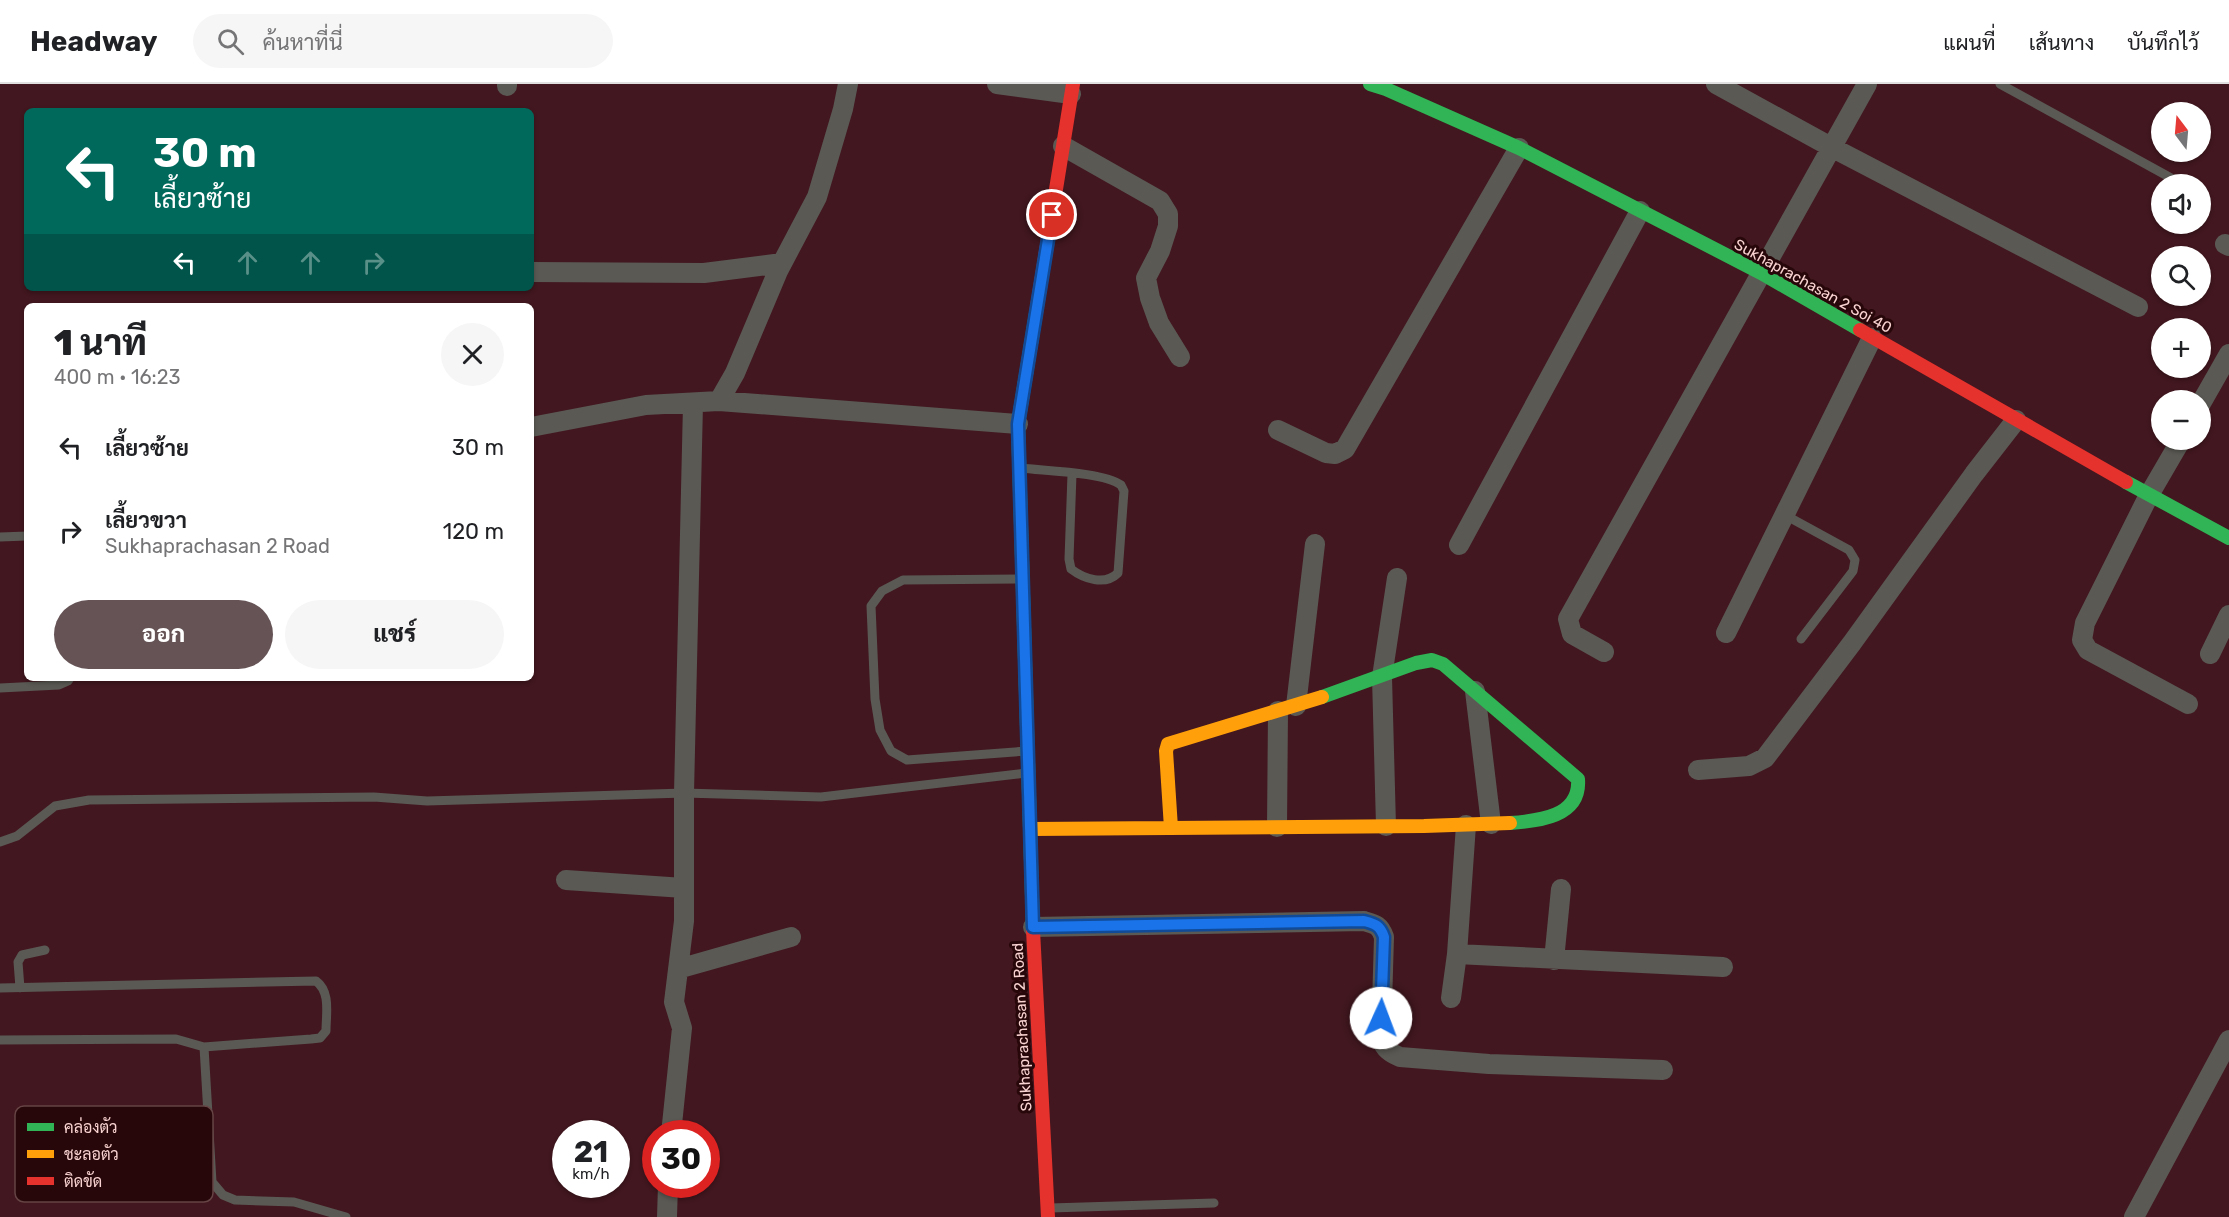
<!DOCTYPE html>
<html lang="th">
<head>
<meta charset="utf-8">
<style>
	body { margin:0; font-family:Rubik,Sarabun,sans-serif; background:#f6f6f6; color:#202124; height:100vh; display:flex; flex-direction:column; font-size:22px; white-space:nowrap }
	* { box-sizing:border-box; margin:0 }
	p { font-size:20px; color:#757577 }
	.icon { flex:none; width:33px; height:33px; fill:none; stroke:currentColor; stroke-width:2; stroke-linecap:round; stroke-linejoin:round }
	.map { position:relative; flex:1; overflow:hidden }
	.sheet { position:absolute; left:24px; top:219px; width:510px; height:378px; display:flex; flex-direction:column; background:#fff; border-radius:9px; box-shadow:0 2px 4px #0004 }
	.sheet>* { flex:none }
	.guide { position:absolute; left:24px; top:24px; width:510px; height:183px; border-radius:9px; box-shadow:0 2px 4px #0004; background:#00695c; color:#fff; overflow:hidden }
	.needle { width:39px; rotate:344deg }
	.tools { position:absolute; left:2151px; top:18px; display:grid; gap:12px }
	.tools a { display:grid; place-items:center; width:60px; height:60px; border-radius:50%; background:#fff; box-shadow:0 2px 4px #0004; font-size:30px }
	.speed { position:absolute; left:552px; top:1036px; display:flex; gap:12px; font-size:30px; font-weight:700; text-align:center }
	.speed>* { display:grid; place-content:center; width:78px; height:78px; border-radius:50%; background:#fff; box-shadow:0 2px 4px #0004; line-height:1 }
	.speed small { font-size:15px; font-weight:400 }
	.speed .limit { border:9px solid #d22; background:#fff; color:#111 }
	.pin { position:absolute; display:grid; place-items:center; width:51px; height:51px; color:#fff; margin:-26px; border:3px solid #fff; border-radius:50%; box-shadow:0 2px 6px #0007 }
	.me { position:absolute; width:66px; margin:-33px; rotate:2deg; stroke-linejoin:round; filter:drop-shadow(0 0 4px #0008) }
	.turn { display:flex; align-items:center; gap:21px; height:126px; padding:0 30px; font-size:27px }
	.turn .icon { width:78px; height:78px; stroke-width:2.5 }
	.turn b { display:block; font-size:42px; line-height:51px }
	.lanes { display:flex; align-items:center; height:57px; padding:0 30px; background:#0003; justify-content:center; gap:30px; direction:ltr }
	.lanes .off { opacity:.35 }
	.round { display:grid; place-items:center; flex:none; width:63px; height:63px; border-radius:32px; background:#f6f6f6 }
	.overview { display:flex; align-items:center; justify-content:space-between; height:102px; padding:0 30px }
	h1 { font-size:36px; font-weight:800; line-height:45px }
	.action { display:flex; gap:12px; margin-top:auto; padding:12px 30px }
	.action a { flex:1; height:69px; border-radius:36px; background:#655356; color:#fff; font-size:24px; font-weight:800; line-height:69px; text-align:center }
	.action a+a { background:#f6f6f6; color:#202124 }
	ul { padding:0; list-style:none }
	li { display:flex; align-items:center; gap:18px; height:84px; padding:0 30px }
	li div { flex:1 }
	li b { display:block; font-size:22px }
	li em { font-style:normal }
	header { display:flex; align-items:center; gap:36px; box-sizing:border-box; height:84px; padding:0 30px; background:#fff; border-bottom:2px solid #e0e0e0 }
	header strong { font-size:28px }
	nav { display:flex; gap:33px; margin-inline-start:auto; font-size:21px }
	.search { width:420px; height:54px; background:#f6f6f6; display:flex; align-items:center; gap:15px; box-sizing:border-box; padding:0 21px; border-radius:33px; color:#757577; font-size:22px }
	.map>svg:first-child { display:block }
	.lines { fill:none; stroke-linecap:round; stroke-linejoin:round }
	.lane { stroke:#5a5953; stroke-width:9 }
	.street { stroke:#5a5953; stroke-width:20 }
	.fast { stroke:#30b455; stroke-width:14 }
	.slow { stroke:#ff9f0a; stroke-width:14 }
	.jam { stroke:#e5322d; stroke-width:14 }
	.route-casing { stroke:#114b97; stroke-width:15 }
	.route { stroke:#1a73e8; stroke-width:10 }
	.labels { text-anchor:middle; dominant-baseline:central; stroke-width:6; stroke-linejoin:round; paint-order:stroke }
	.street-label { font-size:15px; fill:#f9d3d2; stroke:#270709 }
	.key { fill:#270709; stroke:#664445; stroke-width:1.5 }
	.key-label { font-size:16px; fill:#f9d3d2 }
</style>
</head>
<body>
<header>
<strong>Headway</strong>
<div class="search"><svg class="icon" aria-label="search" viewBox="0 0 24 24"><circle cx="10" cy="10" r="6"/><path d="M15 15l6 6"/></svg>ค้นหาที่นี่</div>
<nav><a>แผนที่</a><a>เส้นทาง</a><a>บันทึกไว้</a></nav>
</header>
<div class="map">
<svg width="2229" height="1133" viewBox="0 0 2229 1133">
	<rect width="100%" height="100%" fill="#42171f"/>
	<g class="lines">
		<path class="lane" d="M2000,0L2182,100
			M1021,384C1045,387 1103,388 1121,401L1124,407L1118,489C1105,502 1084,495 1071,485L1069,475L1072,390
			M1785,431L1849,466L1855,476L1853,487L1801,555
			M0,453L27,452
			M1019,495L903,496L882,507L871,522L875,615L880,646L891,667L907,676L1027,667
			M0,604L59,601L68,597L70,594
			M0,758L17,752L55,722L89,716L374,713L427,717L684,709L821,713L1026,689
			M0,904L316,897C331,908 326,930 326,947L320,954L311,955L204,963L176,955L0,956
			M20,904L18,878L22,871L45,866
			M204,963L212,1098L223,1111L235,1116L294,1118L346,1133
			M1050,1124L1214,1119"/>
		<path class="street" d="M507,0V2
			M997,0L1071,10
			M1716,0L1831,63L2138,223
			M1063,62L1160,117L1168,130V142L1160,167L1146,194L1150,214L1159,239L1180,273
			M2225,160L2229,162
			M531,188L704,189L782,179
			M719,317L735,289L778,187L817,113L843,25L848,0
			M2200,321L2229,270
			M531,343L646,321L719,317L1018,340
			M1278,346L1326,369L1335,370L1345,365L1519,64
			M2181,356L2149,411L2085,539L2082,556L2088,566L2188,620
			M1459,461L1640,127
			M1726,549L1872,254
			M1604,568L1572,550L1568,535L1867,0
			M2210,570L2229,531
			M1475,607L1491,740
			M1296,622L1315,460
			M1698,686L1749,682L1765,674L1852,559L1974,390L2016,336
			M1386,742L1382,593L1397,494
			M1277,743L1278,627
			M566,796L684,804
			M1033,843L1364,837C1375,840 1380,841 1384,853L1381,955C1385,965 1390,969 1400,973L1489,980L1663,986
			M1457,870L1723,883
			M1554,876L1561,805
			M678,885L791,853
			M1451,914L1457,870L1466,741
			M671,1050L682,944L674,918L684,837V709L693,320
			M667,1133L668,1101
			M2134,1133L2229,956"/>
		<path class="fast" d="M1370,0L1386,5L1519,64L1761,189L1860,246
			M2126,398L2229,454
			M1322,613L1416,579L1432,576L1443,580L1578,695C1581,733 1538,737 1510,739
			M1033,846L1018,340L1036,229"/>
		<path class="slow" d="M1171,744L1166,667L1168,660L1322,613
			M1031,745L1424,742L1510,739"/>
		<path class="jam" d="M1036,229L1073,0
			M1860,246L2126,398
			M1033,846L1048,1133"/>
	</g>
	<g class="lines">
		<g class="route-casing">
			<path id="route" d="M1052,131L1018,340L1033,843L1364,837C1375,840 1380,841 1384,853L1381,934"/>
		</g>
		<use href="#route" class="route"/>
	</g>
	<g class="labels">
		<g class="street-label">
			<text transform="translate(1813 202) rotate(29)">Sukhaprachasan 2 Soi 40</text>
			<text transform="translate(1022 943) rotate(-93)">Sukhaprachasan 2 Road</text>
		</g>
	</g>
	<rect x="15" y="1022" width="198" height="96" rx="9" class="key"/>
	<rect x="27" y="1039" width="27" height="8" fill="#30b455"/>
	<rect x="27" y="1066" width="27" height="8" fill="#ff9f0a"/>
	<rect x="27" y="1093" width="27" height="8" fill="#e5322d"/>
	<g class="key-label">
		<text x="64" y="1049">คล่องตัว</text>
		<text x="64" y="1076">ชะลอตัว</text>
		<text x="64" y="1103">ติดขัด</text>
	</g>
</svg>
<div class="tools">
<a><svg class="needle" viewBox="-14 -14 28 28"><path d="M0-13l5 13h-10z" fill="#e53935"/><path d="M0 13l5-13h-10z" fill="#757577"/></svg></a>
<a><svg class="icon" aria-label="sound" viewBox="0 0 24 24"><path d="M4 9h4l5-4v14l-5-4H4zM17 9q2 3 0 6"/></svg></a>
<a><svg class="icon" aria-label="search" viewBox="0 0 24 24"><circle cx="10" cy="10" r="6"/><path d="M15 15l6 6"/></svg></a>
<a>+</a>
<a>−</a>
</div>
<div class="speed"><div>21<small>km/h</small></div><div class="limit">30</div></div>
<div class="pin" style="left:1052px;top:131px;background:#d93025"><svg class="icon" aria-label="arrive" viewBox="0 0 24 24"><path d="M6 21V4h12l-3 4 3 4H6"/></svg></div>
<svg class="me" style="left:1381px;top:934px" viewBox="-20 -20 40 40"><circle r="19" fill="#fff"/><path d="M0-13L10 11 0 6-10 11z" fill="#1a73e8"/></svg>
<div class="guide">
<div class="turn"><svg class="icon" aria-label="left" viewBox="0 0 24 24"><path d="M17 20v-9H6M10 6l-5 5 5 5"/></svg><div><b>30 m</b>เลี้ยวซ้าย</div></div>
<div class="lanes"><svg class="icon" aria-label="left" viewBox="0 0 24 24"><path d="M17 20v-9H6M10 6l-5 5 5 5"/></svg><svg class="icon off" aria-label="ahead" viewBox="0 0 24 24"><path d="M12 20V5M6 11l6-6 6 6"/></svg><svg class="icon off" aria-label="ahead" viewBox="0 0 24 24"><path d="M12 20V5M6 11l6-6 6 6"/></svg><svg class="icon off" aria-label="right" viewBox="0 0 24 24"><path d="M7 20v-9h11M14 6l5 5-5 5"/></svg></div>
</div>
<section class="sheet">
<div class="overview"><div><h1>1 นาที</h1><p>400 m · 16:23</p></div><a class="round"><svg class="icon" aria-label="close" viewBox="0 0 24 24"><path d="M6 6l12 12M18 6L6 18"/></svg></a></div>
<ul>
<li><svg class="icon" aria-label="left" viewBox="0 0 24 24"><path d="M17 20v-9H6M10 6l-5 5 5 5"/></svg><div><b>เลี้ยวซ้าย</b></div><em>30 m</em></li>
<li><svg class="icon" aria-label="right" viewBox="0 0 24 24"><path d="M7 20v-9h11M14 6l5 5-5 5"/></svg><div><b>เลี้ยวขวา</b><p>Sukhaprachasan 2 Road</p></div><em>120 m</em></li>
</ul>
<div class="action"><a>ออก</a><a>แชร์</a></div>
</section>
</div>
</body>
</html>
